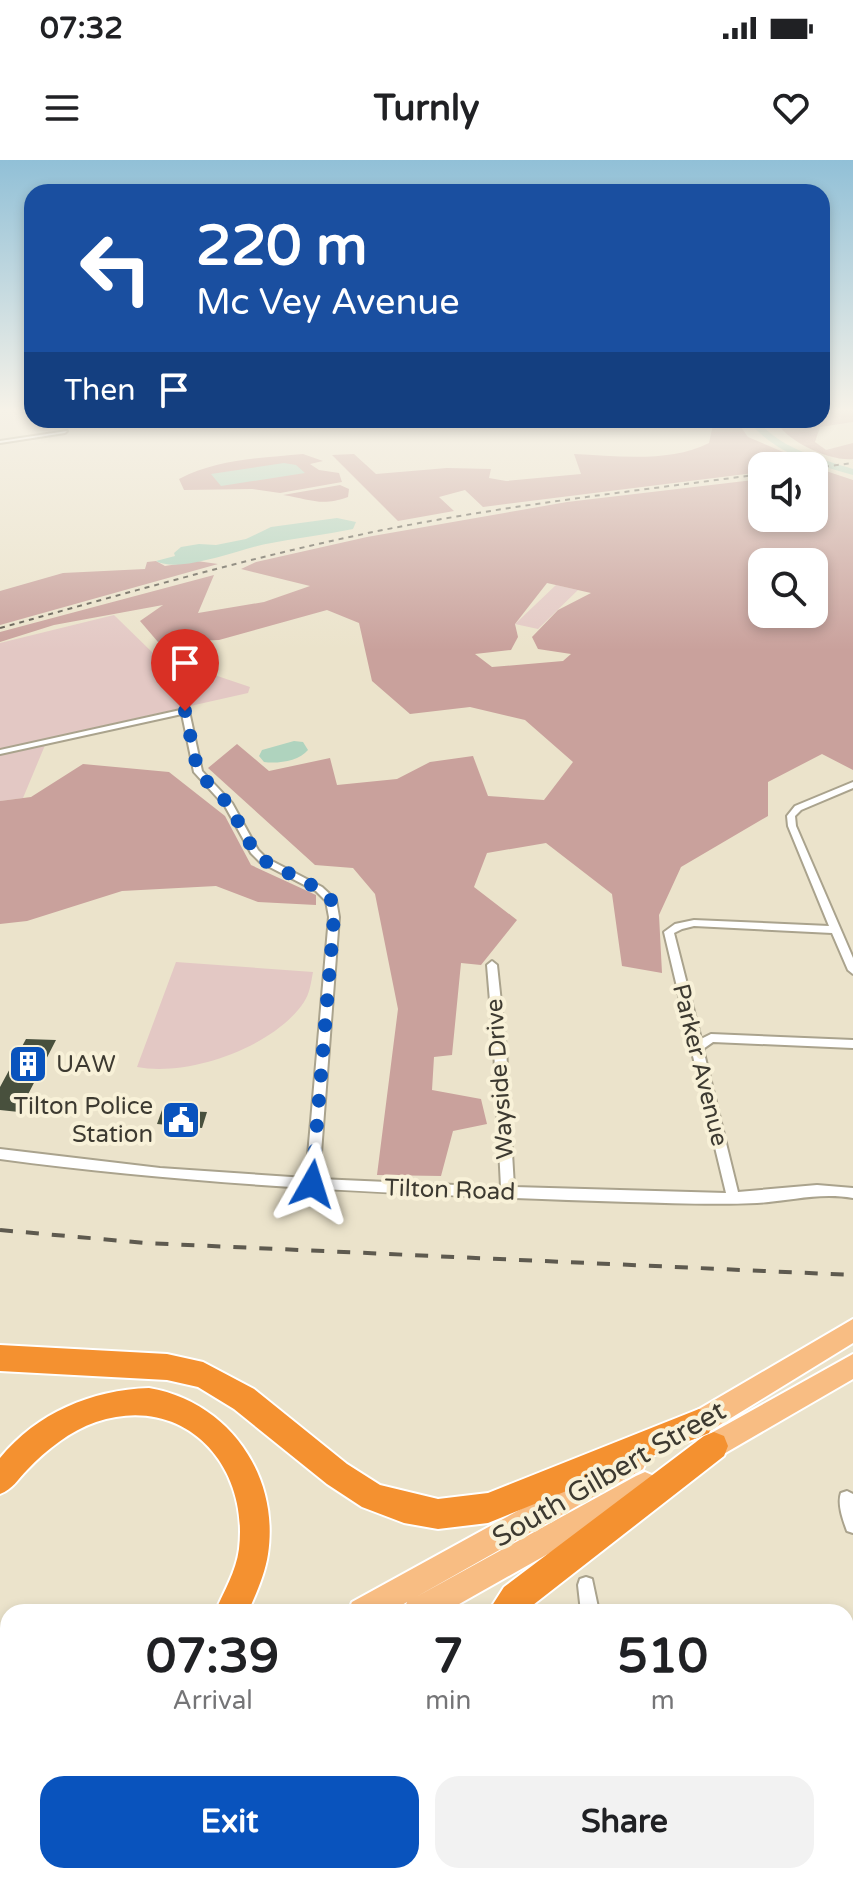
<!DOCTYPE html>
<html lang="en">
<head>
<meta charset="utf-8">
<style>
	body { margin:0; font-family:"Varela Round",sans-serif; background:#f2f2f2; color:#202124; height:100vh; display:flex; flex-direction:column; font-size:30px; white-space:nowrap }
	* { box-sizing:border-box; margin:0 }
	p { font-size:26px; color:#757577 }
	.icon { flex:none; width:44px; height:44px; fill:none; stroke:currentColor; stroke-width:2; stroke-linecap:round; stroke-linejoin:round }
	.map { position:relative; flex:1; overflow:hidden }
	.side { position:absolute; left:0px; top:1444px; width:854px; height:280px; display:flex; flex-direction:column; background:#fff; border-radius:24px 24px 0 0; box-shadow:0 4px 12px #0003 }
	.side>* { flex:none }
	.guide { position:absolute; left:24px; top:24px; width:806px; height:244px; border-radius:24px; box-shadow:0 4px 12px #0003; background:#1a4fa0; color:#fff; overflow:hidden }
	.controls { position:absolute; left:748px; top:292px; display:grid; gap:16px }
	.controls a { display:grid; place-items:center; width:80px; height:80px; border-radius:16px; background:#fff; box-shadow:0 4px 12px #0003; font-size:40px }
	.pin { position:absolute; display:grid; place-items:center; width:68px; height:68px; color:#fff; margin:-82px -34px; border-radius:50% 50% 50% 0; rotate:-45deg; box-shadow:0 0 8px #0007 }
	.pin .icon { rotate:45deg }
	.me { position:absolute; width:88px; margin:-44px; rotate:6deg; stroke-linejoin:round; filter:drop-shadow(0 0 6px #0008) }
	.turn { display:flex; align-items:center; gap:28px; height:168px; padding:0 40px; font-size:36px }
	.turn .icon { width:104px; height:104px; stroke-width:2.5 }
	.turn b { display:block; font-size:56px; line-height:68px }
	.then { display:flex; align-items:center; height:76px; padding:0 40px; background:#0003; gap:16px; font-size:30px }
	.eta { display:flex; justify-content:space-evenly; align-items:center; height:136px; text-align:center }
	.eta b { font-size:48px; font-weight:700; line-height:56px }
	.button { display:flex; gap:16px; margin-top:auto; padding:16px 40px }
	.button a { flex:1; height:92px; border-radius:24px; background:#0953bd; color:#fff; font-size:32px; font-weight:700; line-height:92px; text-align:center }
	.button a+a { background:#f2f2f2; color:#202124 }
	.status { display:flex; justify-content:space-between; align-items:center; height:56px; padding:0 40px; background:#fff; direction:ltr }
	.status svg { height:22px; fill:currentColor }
	header { display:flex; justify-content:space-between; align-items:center; height:104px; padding:0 40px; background:#fff; font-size:36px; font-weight:700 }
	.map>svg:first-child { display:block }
	.green { fill:#e3c8c4 }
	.forest { fill:#c9a19c; fill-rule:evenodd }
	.water { fill:#afd3be }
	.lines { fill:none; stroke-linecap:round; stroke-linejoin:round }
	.river { fill:#afd3be; fill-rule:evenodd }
	.building { fill:#48503d }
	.street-casing { stroke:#aaa38d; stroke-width:4 }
	.primary-casing { stroke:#fff; stroke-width:4 }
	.highway-casing { stroke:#fff; stroke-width:4 }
	.street { fill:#fff; fill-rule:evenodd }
	.primary { fill:#f8bd83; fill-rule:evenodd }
	.highway { fill:#f49130; fill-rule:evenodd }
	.rail-far1 { stroke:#5e5a4f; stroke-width:2; stroke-dasharray:5 5; stroke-linecap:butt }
	.rail { stroke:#5e5a4f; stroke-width:4; stroke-dasharray:13 13; stroke-linecap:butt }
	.route { stroke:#0953bd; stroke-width:14; stroke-dasharray:0 25.2 }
	.labels { text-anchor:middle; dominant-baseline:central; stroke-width:8; stroke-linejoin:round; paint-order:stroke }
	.poi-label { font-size:24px; fill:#3d3a31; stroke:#f8f1d8; text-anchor:start }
	.street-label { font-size:24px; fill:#3d3a31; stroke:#f8f1d8 }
	.near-street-label { font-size:28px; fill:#3d3a31; stroke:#f8f1d8 }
</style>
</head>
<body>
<div class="status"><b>07:32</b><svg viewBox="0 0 49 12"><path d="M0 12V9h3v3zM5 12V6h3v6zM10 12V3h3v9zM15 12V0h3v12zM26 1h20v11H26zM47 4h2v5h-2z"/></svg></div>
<header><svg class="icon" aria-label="menu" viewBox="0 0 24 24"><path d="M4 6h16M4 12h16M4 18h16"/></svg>Turnly<svg class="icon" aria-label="heart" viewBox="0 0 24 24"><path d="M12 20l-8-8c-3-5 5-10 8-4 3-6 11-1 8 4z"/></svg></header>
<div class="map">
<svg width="853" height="1724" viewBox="0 0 853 1724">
	<rect width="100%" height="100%" fill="#ebe3cb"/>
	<path class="green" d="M556,425L578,430L538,469L515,464Z
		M114,455L155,495L250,527L248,533L48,578L23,638L0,641V483Z
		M176,802L313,812C311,822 310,833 304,842C274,887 189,917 137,907Z"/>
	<path class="forest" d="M822,248H853V262L820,267L815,282L826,290L853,283V299C832,302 784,281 776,260H822Z
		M714,260H736L748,277L809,303L762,306V312L483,347L465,330L439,337L454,351L398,361L332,295L354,294L376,314L447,308L491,309L489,318L506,321L581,314L574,294C617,296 670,303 709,283Z
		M303,294L323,301L310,304L319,310L339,313L342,322L280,333L252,329L184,330L179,319C217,299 261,298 303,294Z
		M826,311L853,320V610L822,594L768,622V656L681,707L659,755L662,813L622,806L612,734L546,683L487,693L474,727L517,760L481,805L461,803L452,895L434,897L432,930L481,939L487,964L453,971L441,1016L377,1015L398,849L375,734L353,708L315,705L208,608L237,584L269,611L330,598L337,625L397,619L430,602L473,596L488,636L544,640L573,602L525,560L470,547L410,554L372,521L359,463L327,450L219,480L158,482L140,461L163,445L54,465L0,482V472L214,415L198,453L264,442L310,426L241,409L256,402L367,377L567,342L762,319V358H814V313ZM814,402V454H762V402ZM547,423L591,433L558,450L532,477L538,489L571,494L563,501L492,507L475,494L511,490L518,477L515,464Z
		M340,325L349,329L348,337C321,347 310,339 283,335Z
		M156,401L165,406L197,401L218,404L0,465V431L63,413L145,409L147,402Z
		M83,604L169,612L225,656L251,705L316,735V745L258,742L216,726L122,731L27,761L0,764V641L31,637Z"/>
	<path class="water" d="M284,303L296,305L305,313L221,326L211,314Z
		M337,358L356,362L353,369C325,375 295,378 266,384C240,389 180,414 156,401L175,396L174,393L181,387L199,384L216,385L246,379L271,367Z
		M294,581L303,582L308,590C299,601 278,604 264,602L259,596L262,590Z"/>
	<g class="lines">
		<path class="river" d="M748,260H757C781,289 818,298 853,309V315C814,304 773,293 748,260Z"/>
	</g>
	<path class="building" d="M26,879L56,880L19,952L0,950V927Z
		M162,950L207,952L202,968L157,964Z"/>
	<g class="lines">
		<g class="street-casing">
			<path id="street" d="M67,271L65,273L0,283V281Z
				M185,549L189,551L202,611L232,643L258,690L266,698L322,727L336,740L339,757L319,1019L501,1027L494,889L487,805L492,801L497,805L506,889L514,1027L726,1033L692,892L689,889L691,886L664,772L675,764L694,760L829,766L788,666L787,656L795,646L853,622V628L801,650L795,656L796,666L853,798V814L848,810L832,773L694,766L682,769L674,773L701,879L711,874L853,880V888L713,882L703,889L738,1032L817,1025L853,1028V1038C820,1032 789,1041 757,1043C714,1045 672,1043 629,1042C419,1035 209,1027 0,999V989L160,1008L306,1018L329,757L326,741L316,731L260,702L251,693L225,646L194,612L182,554L0,594V590Z
				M847,1331L853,1334V1373L847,1371C843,1360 837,1344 841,1333Z
				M586,1417L592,1419L599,1452H581L578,1425L580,1419Z
				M719,1716H740L743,1724H722Z"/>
		</g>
		<g class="primary-casing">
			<path id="primary" d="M853,1159V1183L700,1277L691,1280L682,1277L679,1268L682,1259Z
				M853,1194V1219L715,1299L706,1303L697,1299L693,1290L697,1281Z
				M634,1287L643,1291L647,1300L643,1309L416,1437L636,1316L645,1312L654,1316L658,1325L654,1334L445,1452H403L407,1442L390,1452H348L352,1442Z
				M8,1627V1659L0,1663V1631Z
				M8,1675V1709L0,1712V1678Z"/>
		</g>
		<g class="highway-casing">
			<path id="highway" d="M0,1185L167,1194L203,1202L254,1229L347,1304L380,1325L438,1339L488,1333L699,1249L709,1253L713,1263L709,1273L488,1363L438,1369L404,1363L362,1347L327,1324L234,1249L198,1227L167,1220L0,1211Z
				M149,1228C227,1241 280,1314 268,1394C265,1414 256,1434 248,1452H215C224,1431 236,1412 239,1389C249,1303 183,1233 96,1262C70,1271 46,1290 27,1310C17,1320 13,1329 0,1334V1298C37,1253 91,1230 149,1228Z
				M714,1272L724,1276L728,1286L724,1296L524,1452H488L504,1427L704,1276Z
				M356,1716H392L394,1724H358Z
				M437,1716H473V1724H437Z"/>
		</g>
		<use href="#street" class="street"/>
		<use href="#primary" class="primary"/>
		<use href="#highway" class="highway"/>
		<path class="rail-far1" d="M814,308L853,303
			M0,468C127,433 254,396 383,370C508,345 635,331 762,314"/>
		<path class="rail" d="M0,1070L145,1083L853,1115"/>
	</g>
	<linearGradient id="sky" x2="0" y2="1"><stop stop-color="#91c0d7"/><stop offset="0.51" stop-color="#f6f2e8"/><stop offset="1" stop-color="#f6f2e8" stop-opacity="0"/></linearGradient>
	<rect width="853" height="490" fill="url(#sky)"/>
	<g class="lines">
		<path class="route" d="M185,551L198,612L229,645L254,691L263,700L319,729L331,740L334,757L312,1024"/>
	</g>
	<defs>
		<g id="building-square" transform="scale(2)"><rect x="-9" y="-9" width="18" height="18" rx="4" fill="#0953bd" stroke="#f8f1d8"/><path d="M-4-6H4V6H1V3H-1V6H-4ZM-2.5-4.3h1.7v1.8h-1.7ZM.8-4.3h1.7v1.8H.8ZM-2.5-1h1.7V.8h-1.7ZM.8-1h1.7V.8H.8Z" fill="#fff"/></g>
		<g id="civic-square" transform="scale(2)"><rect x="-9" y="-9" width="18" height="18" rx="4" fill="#0953bd" stroke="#f8f1d8"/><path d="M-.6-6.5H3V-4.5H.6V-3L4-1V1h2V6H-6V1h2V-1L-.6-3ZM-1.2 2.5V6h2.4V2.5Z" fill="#fff"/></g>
	</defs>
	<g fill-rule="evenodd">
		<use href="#building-square" x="28" y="904"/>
		<use href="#civic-square" x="181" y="960"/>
	</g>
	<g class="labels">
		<g class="poi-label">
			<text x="56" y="904">UAW</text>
			<text x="153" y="946" text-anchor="end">Tilton Police<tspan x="153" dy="28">Station</tspan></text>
		</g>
		<g class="street-label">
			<text transform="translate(700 905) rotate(76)">Parker Avenue</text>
			<text transform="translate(500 919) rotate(-94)">Wayside Drive</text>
			<text transform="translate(450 1030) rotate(2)">Tilton Road</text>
		</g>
		<g class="near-street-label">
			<text transform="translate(609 1314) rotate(-30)">South Gilbert Street</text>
		</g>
	</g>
</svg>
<div class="controls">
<a><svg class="icon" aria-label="sound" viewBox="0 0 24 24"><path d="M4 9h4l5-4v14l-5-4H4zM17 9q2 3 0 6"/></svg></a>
<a><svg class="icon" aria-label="search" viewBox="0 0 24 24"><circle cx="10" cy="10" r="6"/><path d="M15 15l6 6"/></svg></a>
</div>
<div class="pin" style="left:185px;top:551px;background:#d93025"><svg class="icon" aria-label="arrive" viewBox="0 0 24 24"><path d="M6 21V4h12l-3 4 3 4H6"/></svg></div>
<svg class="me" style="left:312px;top:1024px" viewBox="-20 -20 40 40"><path d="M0-17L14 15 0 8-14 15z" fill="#0953bd" stroke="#fff" stroke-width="4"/></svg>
<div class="guide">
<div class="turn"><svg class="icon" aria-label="left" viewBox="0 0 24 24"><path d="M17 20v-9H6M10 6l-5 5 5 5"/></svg><div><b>220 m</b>Mc Vey Avenue</div></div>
<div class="then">Then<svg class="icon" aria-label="arrive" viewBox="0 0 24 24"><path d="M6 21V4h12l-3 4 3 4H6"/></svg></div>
</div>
<section class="side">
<div class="eta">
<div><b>07:39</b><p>Arrival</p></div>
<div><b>7</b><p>min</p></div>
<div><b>510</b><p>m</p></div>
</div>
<div class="button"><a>Exit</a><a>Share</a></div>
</section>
</div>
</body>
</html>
